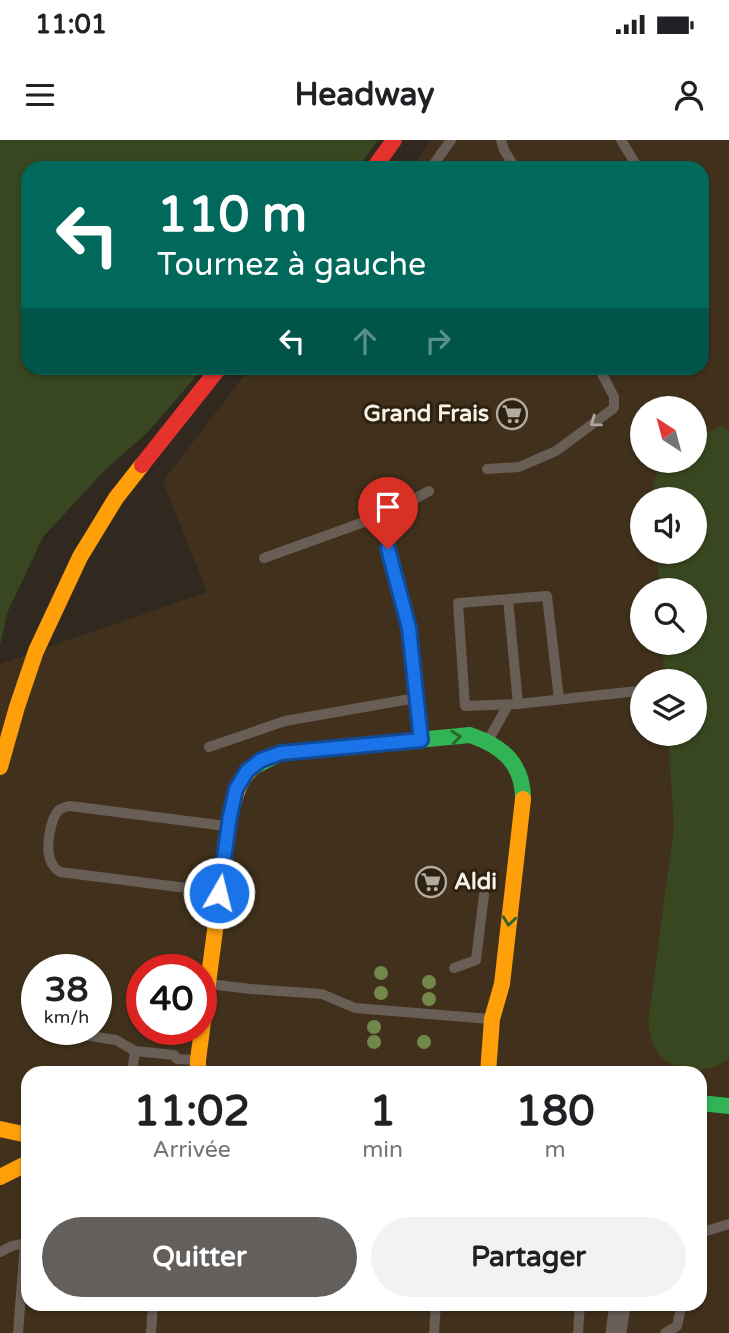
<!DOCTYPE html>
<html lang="fr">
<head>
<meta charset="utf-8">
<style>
	body { margin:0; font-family:"Varela Round",sans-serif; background:#f2f2f2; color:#202124; height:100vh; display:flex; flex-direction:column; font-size:26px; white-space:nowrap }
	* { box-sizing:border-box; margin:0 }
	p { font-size:23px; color:#757577 }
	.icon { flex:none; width:38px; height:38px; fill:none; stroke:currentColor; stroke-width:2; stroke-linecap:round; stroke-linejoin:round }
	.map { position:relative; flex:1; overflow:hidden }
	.drawer { position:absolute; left:21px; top:926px; width:686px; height:245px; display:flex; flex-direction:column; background:#fff; border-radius:21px; box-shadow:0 2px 5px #0004 }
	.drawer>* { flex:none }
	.top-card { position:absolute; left:21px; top:21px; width:688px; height:214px; border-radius:21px; box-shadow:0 2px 5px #0004; background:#00695c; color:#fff; overflow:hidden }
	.needle { width:46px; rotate:324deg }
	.tools { position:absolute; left:630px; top:256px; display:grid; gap:14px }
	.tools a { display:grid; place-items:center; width:77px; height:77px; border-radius:50%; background:#fff; box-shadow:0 2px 5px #0004; font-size:35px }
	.speed { position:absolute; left:21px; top:814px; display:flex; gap:14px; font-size:35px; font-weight:700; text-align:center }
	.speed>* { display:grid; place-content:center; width:91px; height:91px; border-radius:50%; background:#fff; box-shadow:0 2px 5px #0004; line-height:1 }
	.speed small { font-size:18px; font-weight:400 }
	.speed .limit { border:10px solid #d22; background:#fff; color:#111 }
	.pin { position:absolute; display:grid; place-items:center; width:60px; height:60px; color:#fff; margin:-72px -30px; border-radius:50% 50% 50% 0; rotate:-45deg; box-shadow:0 0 7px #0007 }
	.pin .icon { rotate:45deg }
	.me { position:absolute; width:77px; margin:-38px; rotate:8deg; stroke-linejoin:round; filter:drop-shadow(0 0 5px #0008) }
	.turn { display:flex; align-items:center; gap:24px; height:147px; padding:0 21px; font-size:32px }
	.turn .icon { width:91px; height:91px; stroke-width:2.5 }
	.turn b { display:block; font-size:49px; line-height:60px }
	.lanes { display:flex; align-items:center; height:66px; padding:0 21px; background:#0003; justify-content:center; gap:35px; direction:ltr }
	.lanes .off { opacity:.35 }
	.eta { display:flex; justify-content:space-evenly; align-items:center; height:119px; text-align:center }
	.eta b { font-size:42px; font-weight:700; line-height:49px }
	.action { display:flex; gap:14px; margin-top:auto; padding:14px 21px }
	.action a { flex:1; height:80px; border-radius:42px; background:#625f5c; color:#fff; font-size:28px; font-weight:700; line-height:80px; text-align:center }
	.action a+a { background:#f2f2f2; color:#202124 }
	.status { display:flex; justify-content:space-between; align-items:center; height:49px; padding:0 35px; background:#fff; direction:ltr }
	.status svg { height:19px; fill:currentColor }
	header { display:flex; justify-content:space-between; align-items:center; height:91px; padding:0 21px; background:#fff; font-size:32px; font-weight:700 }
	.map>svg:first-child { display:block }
	.built { fill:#41311c; fill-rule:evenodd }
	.green { fill:#384720 }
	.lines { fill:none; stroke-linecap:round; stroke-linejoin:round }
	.lane { stroke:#685e56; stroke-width:10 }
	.street { stroke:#685e56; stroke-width:21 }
	.fast { stroke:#30b455; stroke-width:16 }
	.slow { stroke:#ff9f0a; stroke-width:16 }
	.jam { stroke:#e5322d; stroke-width:16 }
	.tree { fill:#72884b }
	.oneway { stroke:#b0a79e }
	.oneway2 { stroke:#2e632f }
	.route-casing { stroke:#114b97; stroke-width:18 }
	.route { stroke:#1a73e8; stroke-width:12 }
	.labels { text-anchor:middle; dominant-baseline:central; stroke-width:6; stroke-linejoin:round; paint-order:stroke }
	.poi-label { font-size:23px; font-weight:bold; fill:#f9f0e6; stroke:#2d2110; text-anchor:end }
</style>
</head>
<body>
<div class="status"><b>11:01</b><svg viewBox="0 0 49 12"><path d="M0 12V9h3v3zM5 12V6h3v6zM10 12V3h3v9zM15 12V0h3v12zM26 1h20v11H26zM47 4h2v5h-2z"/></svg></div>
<header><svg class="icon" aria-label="menu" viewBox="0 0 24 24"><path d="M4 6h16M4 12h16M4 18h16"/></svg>Headway<svg class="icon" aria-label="person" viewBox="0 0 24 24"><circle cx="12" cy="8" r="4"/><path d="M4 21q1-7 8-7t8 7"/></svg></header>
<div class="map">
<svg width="729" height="1193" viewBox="0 0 729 1193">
	<rect width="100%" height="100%" fill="#312920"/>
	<path class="built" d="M431,0H729V1193H0V524L207,452L163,341L250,228H702V28H412ZM642,268H695V320H642ZM642,359H695V411H642ZM642,450H695V502H642ZM642,541H695V593H642ZM37,830H96V889H37ZM142,830H201V889H142ZM28,933H700V1164H28Z"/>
	<path class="green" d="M0,0H378L358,28H28V228H203L148,292L104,331L43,397L8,471L0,505Z
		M723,286L729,290V919C705,936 667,935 653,904C651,898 650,890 648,883L674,687L668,593H695V541H665L662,502H695V450H659L657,411H695V359H653C652,343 656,333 664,320H695V297Z"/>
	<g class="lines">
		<path class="lane" d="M501,0L504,10L515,28
			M621,0L638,28
			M431,28L451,0
			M487,329L519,327L556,311L614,268V257L599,228
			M388,409L409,488L421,597
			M264,418L389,373L429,351
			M508,459L518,564
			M559,559L547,456L458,463L465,566L518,564L638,551
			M489,599L508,565
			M209,607L285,581L416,558
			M218,752L60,732C55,729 52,725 50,719C46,708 50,678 59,670C63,667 65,667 70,666L226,686
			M454,828L476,820L484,755
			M209,844L251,849L322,854L355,868L490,879
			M44,889L116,900L135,911L174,915L177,919L195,920
			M132,933L135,911
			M700,1093L729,1084
			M0,1112L12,1106L25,1103L18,1193
			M151,1193L153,1164
			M434,1193L436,1164
			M578,1193L580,1164
			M665,1193L677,1186L682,1164"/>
		<path class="street" d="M616,1193L620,1164"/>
		<path class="fast" d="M255,626L281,613L470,595C502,606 523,623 523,659
			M700,963L729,966"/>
		<path class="slow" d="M0,627L17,567L36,511L80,417L116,358L142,325
			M198,933V920L230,676C235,657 239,638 255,626
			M488,933L492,879L502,844L523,659
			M0,989L28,995
			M0,1037L28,1023"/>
		<path class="jam" d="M374,28L394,0
			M142,325L219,228"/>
	</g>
	<g class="tree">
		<circle cx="381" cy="833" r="7"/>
		<circle cx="429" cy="842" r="7"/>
		<circle cx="381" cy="853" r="7"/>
		<circle cx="429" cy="859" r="7"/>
		<circle cx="374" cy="887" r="7"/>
		<circle cx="374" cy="902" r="7"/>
		<circle cx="424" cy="902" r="7"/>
	</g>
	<defs><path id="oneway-chevron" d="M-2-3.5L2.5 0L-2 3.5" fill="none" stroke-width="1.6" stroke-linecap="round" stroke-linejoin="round" transform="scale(1.75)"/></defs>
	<use class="oneway" href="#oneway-chevron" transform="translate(595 282) rotate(144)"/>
	<g class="oneway2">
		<use href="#oneway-chevron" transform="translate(456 597) rotate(-6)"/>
		<use href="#oneway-chevron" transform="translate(509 781) rotate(97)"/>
	</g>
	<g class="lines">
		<g class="route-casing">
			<path id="route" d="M219,753L230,676L236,649L247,631L261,620L281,613L421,600L409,488L388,409"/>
		</g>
		<use href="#route" class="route"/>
	</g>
	<defs>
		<g id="supermarket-ring" transform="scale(1.575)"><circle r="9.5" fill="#2d2110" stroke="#b3aaa1" stroke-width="1.5"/><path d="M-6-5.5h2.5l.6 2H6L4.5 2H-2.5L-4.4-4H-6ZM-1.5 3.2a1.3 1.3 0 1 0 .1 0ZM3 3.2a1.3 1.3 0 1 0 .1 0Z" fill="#b3aaa1"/></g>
	</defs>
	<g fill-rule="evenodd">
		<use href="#supermarket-ring" x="512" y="274"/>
		<use href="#supermarket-ring" x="431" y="742"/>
	</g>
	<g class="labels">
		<g class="poi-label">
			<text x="489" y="274">Grand Frais</text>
			<text x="454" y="742" text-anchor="start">Aldi</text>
		</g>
	</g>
</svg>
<div class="tools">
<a><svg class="needle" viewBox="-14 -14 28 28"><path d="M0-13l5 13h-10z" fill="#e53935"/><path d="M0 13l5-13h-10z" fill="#757577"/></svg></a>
<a><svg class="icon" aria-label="sound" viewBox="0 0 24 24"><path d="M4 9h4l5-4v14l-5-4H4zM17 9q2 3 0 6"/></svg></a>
<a><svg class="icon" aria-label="search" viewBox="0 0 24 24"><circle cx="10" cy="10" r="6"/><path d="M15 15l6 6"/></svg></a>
<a><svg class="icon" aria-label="layers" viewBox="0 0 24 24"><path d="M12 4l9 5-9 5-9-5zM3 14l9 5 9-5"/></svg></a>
</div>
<div class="speed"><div>38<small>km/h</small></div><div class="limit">40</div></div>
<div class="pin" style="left:388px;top:409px;background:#d93025"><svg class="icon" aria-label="arrive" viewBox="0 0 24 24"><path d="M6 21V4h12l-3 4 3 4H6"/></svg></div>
<svg class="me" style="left:219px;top:753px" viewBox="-20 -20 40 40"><circle r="17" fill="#1a73e8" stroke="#fff" stroke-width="3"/><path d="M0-11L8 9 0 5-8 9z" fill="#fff"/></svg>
<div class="top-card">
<div class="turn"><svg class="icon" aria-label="left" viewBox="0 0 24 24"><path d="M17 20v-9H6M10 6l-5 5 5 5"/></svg><div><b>110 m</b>Tournez à gauche</div></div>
<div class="lanes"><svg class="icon" aria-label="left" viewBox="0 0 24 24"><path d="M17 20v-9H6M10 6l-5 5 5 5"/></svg><svg class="icon off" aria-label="ahead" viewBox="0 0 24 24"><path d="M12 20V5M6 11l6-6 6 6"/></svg><svg class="icon off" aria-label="right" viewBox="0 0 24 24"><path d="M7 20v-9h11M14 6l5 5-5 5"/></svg></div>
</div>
<section class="drawer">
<div class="eta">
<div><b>11:02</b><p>Arrivée</p></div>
<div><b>1</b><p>min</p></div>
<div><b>180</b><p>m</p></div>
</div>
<div class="action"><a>Quitter</a><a>Partager</a></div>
</section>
</div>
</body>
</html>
